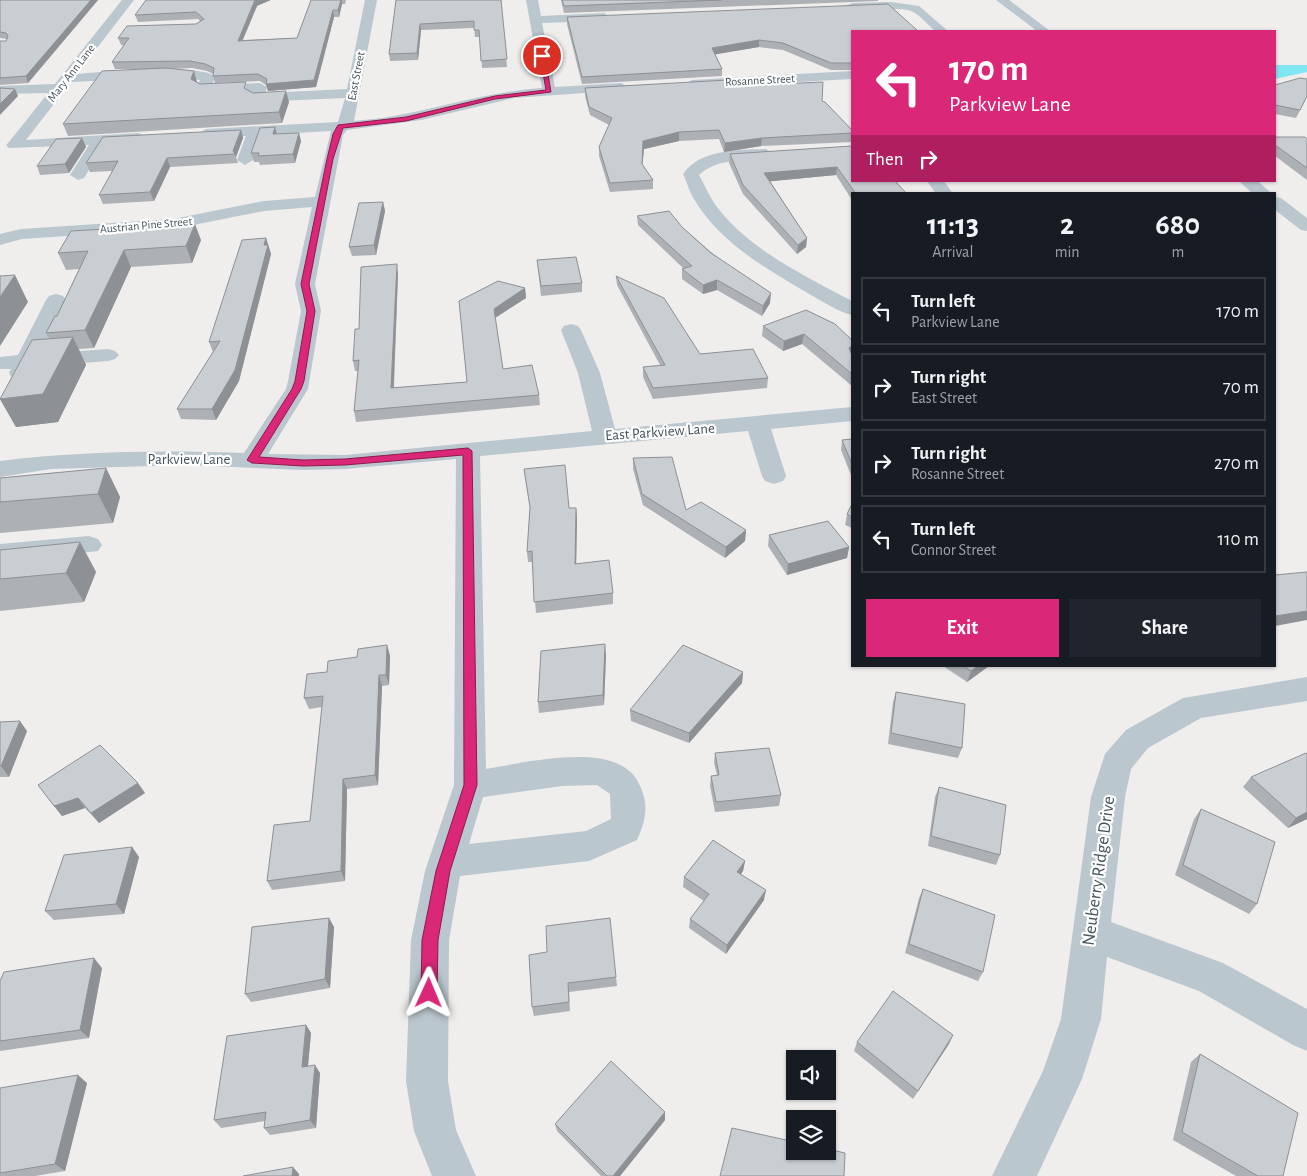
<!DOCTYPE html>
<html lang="en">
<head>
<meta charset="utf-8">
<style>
	body { margin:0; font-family:"Alegreya Sans",sans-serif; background:#20242c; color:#f1f3f6; height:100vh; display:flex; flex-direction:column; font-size:19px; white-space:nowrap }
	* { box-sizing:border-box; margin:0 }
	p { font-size:16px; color:#9ea1a6 }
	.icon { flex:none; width:28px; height:28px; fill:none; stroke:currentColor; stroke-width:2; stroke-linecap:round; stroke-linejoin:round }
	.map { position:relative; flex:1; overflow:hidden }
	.sheet { position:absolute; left:851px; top:192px; width:425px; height:475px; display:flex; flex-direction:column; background:#171b24; border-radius:0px; box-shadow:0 1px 4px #0004 }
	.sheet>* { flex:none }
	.top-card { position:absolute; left:851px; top:30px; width:425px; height:152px; border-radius:0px; box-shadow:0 1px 4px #0004; background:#db2777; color:#fff; overflow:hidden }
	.tools { position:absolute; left:786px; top:1050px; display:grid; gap:10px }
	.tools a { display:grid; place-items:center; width:50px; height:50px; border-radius:0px; background:#171b24; box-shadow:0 1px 4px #0004; font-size:25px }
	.pin { position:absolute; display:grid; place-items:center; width:42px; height:42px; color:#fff; margin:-21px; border:2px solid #fff; border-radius:50%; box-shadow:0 1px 5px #0007 }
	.me { position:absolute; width:55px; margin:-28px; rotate:1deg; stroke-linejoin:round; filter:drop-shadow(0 0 4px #0008) }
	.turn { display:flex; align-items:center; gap:18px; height:105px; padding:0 15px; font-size:22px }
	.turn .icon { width:65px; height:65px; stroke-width:2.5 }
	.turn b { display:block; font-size:35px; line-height:42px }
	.then { display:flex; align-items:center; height:48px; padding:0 15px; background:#0003; gap:10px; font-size:19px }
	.eta { display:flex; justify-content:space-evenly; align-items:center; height:85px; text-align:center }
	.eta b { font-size:30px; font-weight:700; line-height:35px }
	.primary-button { display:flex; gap:10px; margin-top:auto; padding:10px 15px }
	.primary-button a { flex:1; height:58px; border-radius:0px; background:#db2777; color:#fff; font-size:20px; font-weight:700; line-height:58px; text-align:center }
	.primary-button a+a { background:#20242c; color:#f1f3f6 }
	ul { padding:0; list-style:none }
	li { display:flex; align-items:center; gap:15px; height:68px; margin:0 10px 8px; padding:0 5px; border:2px solid #363941; border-radius:0px }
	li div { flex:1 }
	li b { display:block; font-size:19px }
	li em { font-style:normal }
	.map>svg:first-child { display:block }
	.water { fill:#82e6f2 }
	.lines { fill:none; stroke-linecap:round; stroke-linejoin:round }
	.minor { fill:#bac7ce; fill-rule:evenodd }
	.wall { fill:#adb1b5 }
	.shaded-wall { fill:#8d9094 }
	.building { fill:#c9ced3; stroke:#8d9094 }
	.route { fill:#db2777; stroke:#8e194d }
	.labels { text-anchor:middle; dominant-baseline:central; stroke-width:4.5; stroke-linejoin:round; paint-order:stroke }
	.far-street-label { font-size:12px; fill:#44535c; stroke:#fff }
	.street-label { font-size:15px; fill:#44535c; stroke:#fff }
	.near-street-label { font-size:18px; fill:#44535c; stroke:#fff }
</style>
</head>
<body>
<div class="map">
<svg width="1307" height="1176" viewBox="0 0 1307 1176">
	<rect width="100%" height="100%" fill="#f0eded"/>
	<path class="water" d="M1275,65H1307V72L1275,79Z"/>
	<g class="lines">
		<path class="minor" d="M122,0H134L77,74C99,72 204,63 215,77L212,85L260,83L267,87L265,93L347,89L365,0H377L354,121C418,117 478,92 542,88L526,0H538L541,16L604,13L610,17L604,21L542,23L555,87L621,83L628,87L626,90L514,98L421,120L347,130L343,135L315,284L321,311L308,389L268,454L345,455L592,431L578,373L561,330L564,326L571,324L578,326L581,330L600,373L615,429L852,407V421L771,429L786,476L783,481L774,484L765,481L762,476L748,431L480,456L486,769C522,763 598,745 628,770C634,774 638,781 641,788C649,806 645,823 637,840L589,861L460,876L449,940L448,1081L456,1130L476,1176H432L414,1131L406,1081L411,940L425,871L454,785L456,459L345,469L303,470L187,465L51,469L0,477V461C81,451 163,450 244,453L286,389L288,381L301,311L295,284L312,207L264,211L173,229L22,239L0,245V234L21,229L173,219L264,201L315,197L331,131L261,135L253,160L245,165L237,160L246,136L206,139L198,134L206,129L338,122L345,98L256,102L249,98L251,91L203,93L196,89L200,80L169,77L71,82L26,140L138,133L143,135L146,138L143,141L105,144L84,178L78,180L70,175L89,145L9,148L6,145L9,142L48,93L0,94V86L55,84ZM597,785L610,794L611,819L586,831L469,844L483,797L562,786Z
			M996,0H1009L1050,31H1037Z
			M891,2L919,6L948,31H935C928,25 919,14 911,11C896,5 856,15 846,6L852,3Z
			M852,71V79L692,88L685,84L692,80Z
			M766,149L774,154L772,157C746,164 721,155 699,175C706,188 711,200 720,211C754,252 807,277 852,301V315C838,312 824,302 811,295C768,270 720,243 694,199C689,191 687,182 683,174C700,149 739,150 766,149Z
			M927,181H944L953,194H936Z
			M1239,181H1258L1272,194H1253Z
			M1275,197L1281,198L1307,218V231L1301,230L1275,210Z
			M56,294L63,296L66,300L40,354L108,349L115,351L119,355L115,359L108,361L34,367L28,378L20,379L12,378L9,373L11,369H0V357L18,355L46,300L49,296Z
			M89,536L98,539L102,545L98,551L0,562V544Z
			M1307,677V701L1201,718L1148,748L1131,769L1125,797L1111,922L1223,963L1307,1009V1051L1293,1045L1199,991L1107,957L1101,1019L1082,1079L1037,1176H992L1043,1071L1061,1019L1091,797L1105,754L1126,730L1183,698Z"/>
	</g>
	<path class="wall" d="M0,0H98L28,83L0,85V41H6L7,39L0,38Z
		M311,0H346L345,4H342L339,17H334L316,87L268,91L266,85L260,81L215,83L213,76V74L207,71L192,68L171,69L197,82L200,84L248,90L253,93L289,102L282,123L68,136L63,124L151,69H115L112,62L124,45H121L118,38L196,24L200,21L198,19L138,22L135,15L257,6L243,40L297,38Z
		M396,0H501L507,67L482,68L480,37H475L474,28L421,30L418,60L390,61L389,54Z
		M561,0H878V1L564,13Z
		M567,17L852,31V70H831L783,50L759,47L715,54L722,69V76L582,84L567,24Z
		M1275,85L1307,97L1296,118L1275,114Z
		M732,86L822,101L852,130V142L761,146L724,152L719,139L679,141L644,149L642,164L653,180V189L610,192L599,156V147L609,125L590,115L585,96V88Z
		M275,127L277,134L301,141L295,163L260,165L259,162H254L251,153Z
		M241,130L243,138L236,157L238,163L170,167L154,201L103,204L99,195L113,171L90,172L86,163Z
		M1275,137L1307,139V180L1275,156Z
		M82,138L86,147L69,173L40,175L37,166Z
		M852,146L907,194H852V200L836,175L770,181L807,238L806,247L797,254L743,194L729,163L730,154Z
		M383,202L385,211L376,255L352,256L349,247Z
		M637,216L682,227L770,303L762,316L717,290L703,294L682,279V269H684L638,225Z
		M266,238L271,254L239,381L216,420L181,419L177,409L213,352L209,342Z
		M201,240L192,263L131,267L94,348L79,349L86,365L58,422L16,427L0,399L49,339L46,333L57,316L79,269L66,270L58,253Z
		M537,260L582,283V292L541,296Z
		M398,274L394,388L467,382L459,301L525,288L526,298L495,318L503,369L539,395L540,405L356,422L354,411L358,371H355L353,361L359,329Z
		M616,276L700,354L768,378L767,388L653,399L643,377V367L660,365L617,285Z
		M763,326L852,340V386L802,344L783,351L762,336Z
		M852,439V474L851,475L841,450L842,440Z
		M633,458L686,510L746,530L745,541L725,558L643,505L633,469Z
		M106,468L120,497L113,523L0,533V478Z
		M524,469L569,508H576L577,518L576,564L613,593V604L536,613L532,562H528L527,552L530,509Z
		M852,504V528L845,525L847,514Z
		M769,535L849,547L847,558L787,575L768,546Z
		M80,542L96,572L84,602L0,611V550Z
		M387,645L390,656L389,685L382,686L378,785L347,789L345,881L272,890L267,881L310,821L322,707L309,709L304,698L357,657Z
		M606,655L604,705L539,713L538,702Z
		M943,666H989L967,682Z
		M743,672L742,683L689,743L631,721L630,710Z
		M896,692L962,748L958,758L888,744L893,702Z
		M0,722L27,731L9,777H0Z
		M715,753L781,795L779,806L715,812L710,786L711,776L717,775L714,763Z
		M1251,777L1307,819L1288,828L1243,787Z
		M38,785L145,793L99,823L85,808L62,816Z
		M939,787L1000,855L996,865L928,846L935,797Z
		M1201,809L1257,904L1249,914L1175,875L1194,819Z
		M132,847L139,857L124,914L54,920L45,911Z
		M745,861L743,871L741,874L764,900L726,954L689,928L690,919L704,901L683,887L684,877Z
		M923,889L983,972L978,981L905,953L919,898Z
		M329,918L334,927L330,988L251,1002L245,994Z
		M529,955L616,977L617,986L569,992L570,1011L534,1016L532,1007Z
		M102,968L89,1038L0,1051V981Z
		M306,1025L311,1033L308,1066L320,1073L316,1128L270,1135L264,1128L265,1121L221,1128L214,1120Z
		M953,1035L913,1099L854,1051L857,1042Z
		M1200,1054L1283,1176H1236L1173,1140L1191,1062Z
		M87,1083L65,1171L35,1176H0V1088Z
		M665,1112V1120L620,1176H601L557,1131L555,1124Z"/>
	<path class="shaded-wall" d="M91,0H98L28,83L26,76Z
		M255,0H271L257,6L239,48L238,41Z
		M341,0H342V4L339,17L338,10Z
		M333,10L334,17L316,87L268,91L266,84Z
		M420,24L421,30L418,60L417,53Z
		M759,40V47L712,55V48Z
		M194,71L197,82L194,90L191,79Z
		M15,89L18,96L0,115V104Z
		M286,91L289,102L282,123L279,112Z
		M275,127L277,136L273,134Z
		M241,130L243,138L236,157L235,154L233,151Z
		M679,132V141L644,149L642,172L643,141Z
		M299,133L301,141L295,163L293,154Z
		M82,138L86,147L69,173L65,164Z
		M762,138L761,146L724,152L725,143Z
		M167,158L170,167L154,201L150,192Z
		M837,167L836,175L764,182V173Z
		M383,202L385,211L376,255L374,245Z
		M195,224L201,240L192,263L186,246Z
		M266,238L271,254L239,381L216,420L212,409Z
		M807,238L806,247L797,254L798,245Z
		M124,250L131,267L94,348L85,330Z
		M397,264L398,274L393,398L391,388Z
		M15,275L28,302L0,346V297Z
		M717,280V290L703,294V285Z
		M525,288L526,298L495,318L494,309Z
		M771,293L770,303L762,316L763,306Z
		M804,334L802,344L783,351L784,341Z
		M73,337L86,365L58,422L16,427L0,399Z
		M852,346V355L849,348Z
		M106,468L120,497L113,523L98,494Z
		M576,508L577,518L576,575L575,564Z
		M746,530L745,541L725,558L726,547Z
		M80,542L96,572L84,602L66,573Z
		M849,547L847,558L787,575L788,564Z
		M1307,611V620L1275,626V616Z
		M605,644L606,655L604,705L603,695Z
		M387,645L390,656L389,685L386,675Z
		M978,666H989L967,682L971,671Z
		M743,672L742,683L689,743V733Z
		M379,675L382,686L378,785L375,775Z
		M20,721L27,731L9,777L1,766Z
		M343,779L347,789L345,881L341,871Z
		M138,783L145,793L99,823L91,813Z
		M78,798L85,808L62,816L54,806Z
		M1307,812V819L1288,828L1296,818Z
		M132,847L139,857L124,914L116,904Z
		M745,861L743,871L736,881L737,872Z
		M766,890L764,900L726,954L727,945Z
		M329,918L334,927L330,988L325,979Z
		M94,958L102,968L89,1038L80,1030Z
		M306,1025L311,1033L307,1076L302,1067Z
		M953,1035L949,1044L913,1099Z
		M315,1065L320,1073L316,1128L310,1120Z
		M78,1075L87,1083L65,1171L55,1164Z
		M665,1112V1120L620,1176H613Z
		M293,1167L299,1174V1176H292Z"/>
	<path class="building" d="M0,0H91L26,76L0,78V41H6L8,36L6,33L0,32Z
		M146,0H255L238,41L297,38L311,0H341L338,10H333L314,80L266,84L267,79L258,74L213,76L214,68L205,64L190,61L112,62L129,38H118L127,26L196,24L204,19L196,12L135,15Z
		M396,0H501L507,59L481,61L479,30H474V21L420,24L417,53L389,54Z
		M562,0H721L564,6Z
		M888,4L918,31H852V63H831L783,43L759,40L712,48L722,69L582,77L567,17Z
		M166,68L194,71L191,79L200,84L246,82L244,88L253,93L286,91L279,112L63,124L102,71Z
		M1300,78L1307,79V96L1300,110L1275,105V85Z
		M728,80L732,86L823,82L822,101L825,102L852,130V133L762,138L725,143L719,130L679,132L643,141L642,164L653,180L610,183L599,147L612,118L589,107L585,88Z
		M0,88L15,89L0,104Z
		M275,127L273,134L299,133L293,154L258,156L259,153H251L260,128Z
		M241,130L233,151L235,154L167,158L150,192L99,195L118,161L86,163L103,137Z
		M1275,137H1305L1307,139V168L1275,145Z
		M82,138L65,164L37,166L56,139Z
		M852,146V181H895L907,194H856L837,167L764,173L807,238L798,245L743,185L730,154Z
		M383,202L374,245L349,247L359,203Z
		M669,211L682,227L711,253L771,293L763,306L717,280L703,285L682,269L692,266L637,216Z
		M195,224L186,246L124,250L85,330L46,333L55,316H57L88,251L58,253L71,231Z
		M266,238L264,245H268L235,370L212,409H177L220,341L209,342L242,240Z
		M576,257L582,283L541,286L537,260Z
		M397,264L391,388L467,382L459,301L498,281L525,288L494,309L503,369L532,365L539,395L354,411L359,360L353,361L355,329H359L361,267Z
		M15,275L0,297V276Z
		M616,276L664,298L700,354L753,349L768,378L653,388L643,367L665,365Z
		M806,310L835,324L852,340V346L849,348L852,355V374L804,334L784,341L763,326Z
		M73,337L43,394L0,399L32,340Z
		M852,439V464L842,440Z
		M672,457L686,510L701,502L746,530L726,547L642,494L633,458Z
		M565,465L569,508H576L575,564L609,560L613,593L534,602L532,551L527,552L530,507L524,469Z
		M106,468L98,494L0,502V478Z
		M852,504V517L847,514Z
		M828,521L849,547L788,564L769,535Z
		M80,542L66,573L0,579V550Z
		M1307,572V611L1275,616V575Z
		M605,644L603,695L538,702L541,651Z
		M387,645L386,675H379L375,775L343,779L341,871L267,881L274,825L310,821L323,696L304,698L307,674L327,672L328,661L357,657L358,649Z
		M683,645L743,672L689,733L630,710Z
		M964,666H978L971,671Z
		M896,692L965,704L962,748L891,733Z
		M20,721L1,766H0V722Z
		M100,745L138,783L91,813L78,798L54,806L38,785Z
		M769,748L781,795L716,802L711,776L719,775L715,753Z
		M1306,753L1307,754V812L1296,818L1251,777Z
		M939,787L1006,805L1000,855L931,836Z
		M1201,809L1275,842L1257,904L1183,865Z
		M713,840L745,861L737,872L766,890L727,945L690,919L709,894L684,877Z
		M132,847L116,904L45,911L64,855Z
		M923,889L995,915L983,972L909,944Z
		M329,918L325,979L245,994L252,927Z
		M610,918L616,977L568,983L569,1002L532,1007L529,955L547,952L546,926Z
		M94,958L80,1030L0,1041V981L4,972Z
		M893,991L953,1035L918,1091L857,1042Z
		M306,1025L302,1067L315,1065L310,1120L264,1128L266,1112L214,1120L227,1036Z
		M1200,1054L1298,1113L1283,1176H1258L1182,1132Z
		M611,1061L665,1112L613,1176H607L555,1124Z
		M78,1075L55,1164L0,1173V1088Z
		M732,1128L795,1142V1151H828V1149L845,1153L844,1176H720Z
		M293,1167L292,1176H243Z"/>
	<path class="route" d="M542,54L545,56L551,92L495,99L406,121L343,128L333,159L309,284L315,311L304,381L301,389L259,457L303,460L345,459L468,448L472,451L477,785L450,871L438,940L437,993L435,998L429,1001L423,998L421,993L422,940L436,871L464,785L463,455L345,465L303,466L252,463L247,460L292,389L295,381L307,311L301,284L327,159L333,134L338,125L406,117L495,96L546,90L540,56Z"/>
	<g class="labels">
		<g class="far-street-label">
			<text transform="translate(71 73) rotate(-52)">Mary Ann Lane</text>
			<text transform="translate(356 76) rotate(-79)">East Street</text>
			<text transform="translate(760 80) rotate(-3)">Rosanne Street</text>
			<text transform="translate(146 225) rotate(-5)">Austrian Pine Street</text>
		</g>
		<g class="street-label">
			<text transform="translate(660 432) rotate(-4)">East Parkview Lane</text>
			<text x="189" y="459">Parkview Lane</text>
		</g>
		<g class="near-street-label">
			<text transform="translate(1099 871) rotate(-82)">Neuberry Ridge Drive</text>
		</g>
	</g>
</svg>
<div class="tools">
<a><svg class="icon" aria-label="sound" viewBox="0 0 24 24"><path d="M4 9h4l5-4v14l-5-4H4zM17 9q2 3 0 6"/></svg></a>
<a><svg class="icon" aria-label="layers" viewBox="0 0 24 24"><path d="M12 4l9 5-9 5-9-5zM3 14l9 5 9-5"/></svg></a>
</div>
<div class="pin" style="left:542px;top:56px;background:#d93025"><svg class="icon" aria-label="arrive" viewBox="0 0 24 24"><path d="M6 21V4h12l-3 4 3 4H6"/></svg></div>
<svg class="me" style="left:429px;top:993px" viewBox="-20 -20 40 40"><path d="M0-17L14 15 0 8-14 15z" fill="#db2777" stroke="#fff" stroke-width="4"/></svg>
<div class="top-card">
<div class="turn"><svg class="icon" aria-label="left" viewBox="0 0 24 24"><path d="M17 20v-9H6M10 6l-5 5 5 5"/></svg><div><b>170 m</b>Parkview Lane</div></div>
<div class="then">Then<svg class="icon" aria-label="right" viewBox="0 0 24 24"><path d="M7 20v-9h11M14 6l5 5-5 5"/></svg></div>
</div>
<section class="sheet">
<div class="eta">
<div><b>11:13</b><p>Arrival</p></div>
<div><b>2</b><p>min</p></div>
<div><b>680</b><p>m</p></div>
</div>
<ul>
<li><svg class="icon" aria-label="left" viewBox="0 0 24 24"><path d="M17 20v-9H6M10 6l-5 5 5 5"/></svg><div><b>Turn left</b><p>Parkview Lane</p></div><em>170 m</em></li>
<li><svg class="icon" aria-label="right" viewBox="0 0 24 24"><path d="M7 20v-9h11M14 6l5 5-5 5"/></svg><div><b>Turn right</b><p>East Street</p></div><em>70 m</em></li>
<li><svg class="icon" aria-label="right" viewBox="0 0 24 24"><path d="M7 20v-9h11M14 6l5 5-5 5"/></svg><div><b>Turn right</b><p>Rosanne Street</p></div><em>270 m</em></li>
<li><svg class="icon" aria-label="left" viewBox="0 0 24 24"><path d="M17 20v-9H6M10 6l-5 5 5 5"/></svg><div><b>Turn left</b><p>Connor Street</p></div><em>110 m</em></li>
</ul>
<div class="primary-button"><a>Exit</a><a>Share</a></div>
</section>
</div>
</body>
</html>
